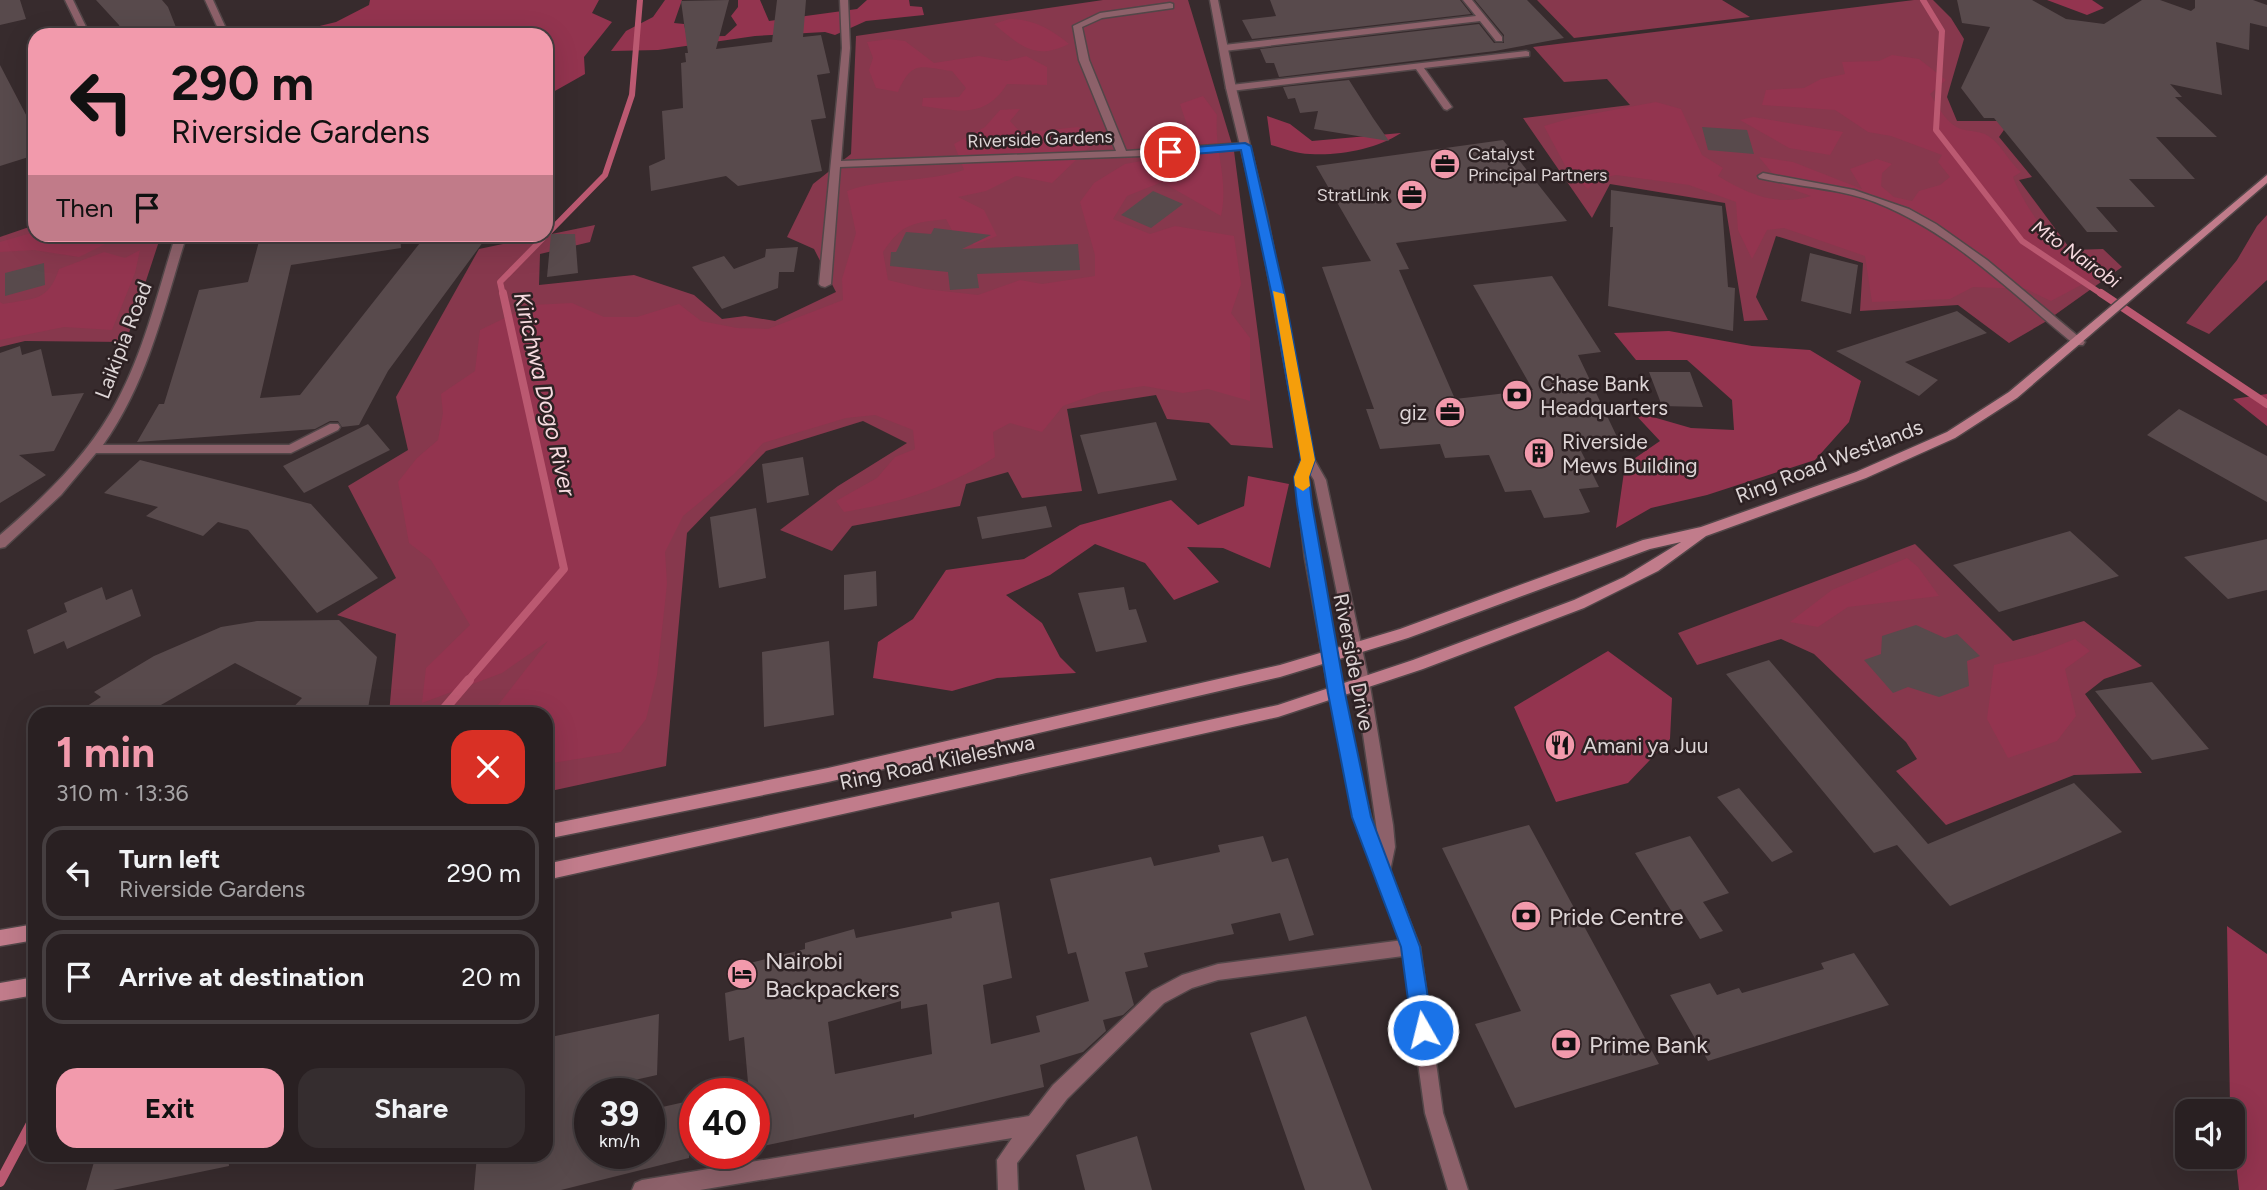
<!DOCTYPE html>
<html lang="en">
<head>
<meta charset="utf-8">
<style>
	body { margin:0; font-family:Figtree,sans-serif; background:#352d2f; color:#f1f3f6; height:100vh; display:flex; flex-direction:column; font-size:26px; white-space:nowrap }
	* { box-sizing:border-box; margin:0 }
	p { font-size:23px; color:#a5a3a5 }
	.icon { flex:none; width:38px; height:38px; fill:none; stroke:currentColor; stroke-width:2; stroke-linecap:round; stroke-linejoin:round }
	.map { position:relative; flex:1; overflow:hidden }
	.sheet { position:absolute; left:28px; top:707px; width:525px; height:455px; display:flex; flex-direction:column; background:#292022; border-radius:21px; box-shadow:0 7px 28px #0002,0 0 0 2px #453e40 }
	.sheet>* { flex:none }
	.hud { position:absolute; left:28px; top:28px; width:525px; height:214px; border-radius:21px; box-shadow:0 7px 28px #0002,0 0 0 2px #453e40; background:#f29aac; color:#111; overflow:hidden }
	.fabs { position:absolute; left:2175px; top:1099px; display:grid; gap:14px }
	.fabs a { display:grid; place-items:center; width:70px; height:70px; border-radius:14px; background:#292022; box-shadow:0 7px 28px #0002,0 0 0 2px #453e40; font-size:35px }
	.speed { position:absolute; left:574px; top:1078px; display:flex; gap:14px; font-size:35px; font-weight:700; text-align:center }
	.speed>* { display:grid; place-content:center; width:91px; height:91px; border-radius:50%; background:#292022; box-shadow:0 7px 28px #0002,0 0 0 2px #453e40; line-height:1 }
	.speed small { font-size:18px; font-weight:400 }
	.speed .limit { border:10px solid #d22; background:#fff; color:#111 }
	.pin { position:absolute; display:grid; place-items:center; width:60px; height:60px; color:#fff; margin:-30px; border:4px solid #fff; border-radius:50%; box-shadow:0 2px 7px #0007 }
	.me { position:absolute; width:77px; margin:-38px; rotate:352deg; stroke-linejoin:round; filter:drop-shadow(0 0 5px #0008) }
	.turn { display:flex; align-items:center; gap:24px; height:147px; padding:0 28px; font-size:32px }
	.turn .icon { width:91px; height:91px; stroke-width:2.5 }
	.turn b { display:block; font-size:49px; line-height:60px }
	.then { display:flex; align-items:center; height:66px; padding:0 28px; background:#0003; gap:14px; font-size:26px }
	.round { display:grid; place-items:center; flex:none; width:74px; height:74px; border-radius:21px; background:#352d2f }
	.headline { display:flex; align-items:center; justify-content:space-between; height:119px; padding:0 28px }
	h1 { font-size:42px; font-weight:700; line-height:52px; color:#f29aac }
	.button { display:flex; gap:14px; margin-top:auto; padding:14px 28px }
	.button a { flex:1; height:80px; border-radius:21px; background:#f29aac; color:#111; font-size:28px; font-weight:700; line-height:80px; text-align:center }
	.button a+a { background:#352d2f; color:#f1f3f6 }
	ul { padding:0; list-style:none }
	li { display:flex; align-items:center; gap:21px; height:94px; margin:0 14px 10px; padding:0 14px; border:4px solid #453e40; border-radius:21px }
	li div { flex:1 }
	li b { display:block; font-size:26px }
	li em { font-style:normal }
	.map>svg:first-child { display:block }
	.green { fill:#87384d }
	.forest { fill:#93344f }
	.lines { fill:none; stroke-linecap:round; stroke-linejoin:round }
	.stream-far2 { stroke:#bb5971; stroke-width:6 }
	.stream-far1 { stroke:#bb5971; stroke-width:8 }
	.stream { stroke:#bb5971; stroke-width:10 }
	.building { fill:#584a4c; fill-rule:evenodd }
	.minor-casing { stroke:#524648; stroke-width:3 }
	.tertiary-casing { stroke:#524648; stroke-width:3 }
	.secondary-casing { stroke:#524648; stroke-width:3 }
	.minor { fill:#8d616a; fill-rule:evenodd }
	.tertiary { fill:#8d616a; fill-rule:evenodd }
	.secondary { fill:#c17c8b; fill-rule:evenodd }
	.route { fill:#1a73e8; stroke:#114b97; stroke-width:2 }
	.slow { fill:#f59e0b }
	.labels { text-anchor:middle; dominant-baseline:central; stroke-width:5; stroke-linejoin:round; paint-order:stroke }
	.far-street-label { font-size:18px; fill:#ddd5d6; stroke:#2d2123 }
	.far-poi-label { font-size:18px; fill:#ddd5d6; stroke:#2d2123; text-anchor:start }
	.far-water-label { font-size:19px; font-style:italic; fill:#f7dbe0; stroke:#2d2123 }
	.street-label { font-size:21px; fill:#ddd5d6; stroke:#2d2123 }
	.poi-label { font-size:21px; fill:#ddd5d6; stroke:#2d2123; text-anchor:start }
	.water-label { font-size:23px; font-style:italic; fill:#f7dbe0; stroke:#2d2123 }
	.near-poi-label { font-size:24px; fill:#ddd5d6; stroke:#2d2123; text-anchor:start }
</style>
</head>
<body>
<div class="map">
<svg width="2267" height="1190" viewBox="0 0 2267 1190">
	<rect width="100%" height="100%" fill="#372b2d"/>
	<path class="green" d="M1103,0H1188L1234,151L1273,448L1231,445L1209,423L1167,419L1156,395L1067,409L1082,491L1022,498L1008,472L966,484L960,506L852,526L832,551L780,530L838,486L907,443L863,421L766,451L687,533L666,766L546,792V714H389L396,634L337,615L396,578L348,486L408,450L396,397L479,249L595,225L590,242L540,254L539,285L634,275L694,295L722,319L745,316L775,321L836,292L814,249L787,237L813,184L851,154L856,36Z
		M1537,0H1722L1750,17L1574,38Z
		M1914,0H1933L1951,18L1964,39L1947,97L1957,121H1997L2006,127L1999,137L2032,177L2019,180L2071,250L2103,249L2122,267L2045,322L2009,343L1958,305L1860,311L1863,263L1776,236L1756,297L1768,320L1744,321L1725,203L1610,184L1592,218L1523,118L1630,105L1607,79L1564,82L1533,47Z
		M2267,215V280L2209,334L2186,323L2237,260L2257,226Z
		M35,225V234L161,235L126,342L25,341L0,347V237Z
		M1915,544L2013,641L2084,621L2142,666L2104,679L2085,694L2142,773L2074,775L1946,825L1896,771L1917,759L1906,742L1814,654L1781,639L1697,665L1678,633Z"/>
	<path class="forest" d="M370,0H599L592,13L612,22L584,57L585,74L546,96V35H283L336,22L369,5Z
		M665,0H682L674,23L684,24L687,37L725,36L737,25L731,16L738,7V0H760L769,21L857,9L867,0H909L910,6L922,7L924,15L866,21L835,35L825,32L755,36L658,50L611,51L626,31L653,17Z
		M2047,0H2092L2104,8L2087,15Z
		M1009,19C1033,19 1051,29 1069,44C1034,61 1021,46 994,24Z
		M889,39L905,41L934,63L979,56L1007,61L1026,56L1047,67V85L1007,84C985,119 959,111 922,106L923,98L959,97L966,88L952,71C921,67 912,59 898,92L876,88L869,70L873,58L867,42Z
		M1892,55L1919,59L1946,80L1930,94C1939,108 1948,127 1965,130C1974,132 1983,131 1991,138C2002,146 2009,162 2021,172L2013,177C2020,197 2048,242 2067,252C2074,256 2086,254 2094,255L2103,267L2098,276L2051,301L2026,289L1973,287L1950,299L1872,302L1865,256L1784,228L1767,230L1752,259L1738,230L1736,202L1689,185L1616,175L1597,179L1588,189L1568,171L1544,126L1575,117L1656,102L1681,109L1702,155L1723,168L1718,176C1748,194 1777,207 1811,196L1783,186L1759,157L1793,162L1862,189L1850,169L1877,159L1892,164L1882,173L1881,186L1894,197L1912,201L1919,191L1940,185L1950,177L1938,162L1942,155L1891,136L1868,132L1835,110L1762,105L1766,90L1804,88L1821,79L1845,74L1842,62L1879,61Z
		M1203,96L1217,115C1214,152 1229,178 1221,216L1162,182L1127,196L1113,219L1150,234L1175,226L1234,236L1241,284L1231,313L1250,338V401L1208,389L1183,393L1144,386L1102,392L1063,406L1042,432L1010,423L993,432L995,457C944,489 903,502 844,512L836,501L877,478L895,457L915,449L913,430L875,415L846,418L763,443L734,474L683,516L665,552L667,584L657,675L646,719L621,752L546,764V714H491L548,641L502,673L422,703L426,668L470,625L431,560L409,543L398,482L417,458L438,440L443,413L441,394L475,371L480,330L532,305L572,303L604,317H637L679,304L701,321L737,328L768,329L843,300L842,279L856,233L847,191C886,177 925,183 964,170L954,144L985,127L1000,110L1020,109L1010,121L1021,133L1078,127L1100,137L1052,183L1016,176L986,191L958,197L984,210L997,236L974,245L955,236L946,219C913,223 902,223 883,252L888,280L925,289L978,295L1020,280L1042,284L1095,276V255L1080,202L1094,183L1125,164L1147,160L1170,141L1189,131L1180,104Z
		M1267,116L1290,124L1312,141L1401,133C1377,149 1339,156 1310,154C1297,154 1283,148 1271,145Z
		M1753,117L1843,132L1830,155L1789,148L1740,120Z
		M35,232V234L123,235L79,257L34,250L0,252V242Z
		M140,250L135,273L112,330L64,327L0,340V302L3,304C34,298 48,302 59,269L104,252L125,258Z
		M1669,331L1752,346L1810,350L1861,381L1849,422L1815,460L1707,495L1651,508L1616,528L1625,465L1660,441L1632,411L1691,428L1734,430L1732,400L1687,360H1636L1614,333Z
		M2267,394V426L2233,399Z
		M1248,476L1289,484L1270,568L1223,548L1187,547L1219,582L1174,600L1145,563L1095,544L1050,575L1006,595L1042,623L1060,657L1076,673L997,678L952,691L873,678L878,642L913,619L946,570L1024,559L1080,525L1171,500L1198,525L1244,506Z
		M1907,558L1918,567L1939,596L1848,607L1818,627L1790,622L1832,590Z
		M2075,639L2090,651L2065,669L2076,716L2057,741L2008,758L1987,719L1994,665L2035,655Z
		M1608,651L1672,698L1670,739L1628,783L1556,802L1514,707Z
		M2227,926L2267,954V1190H2239L2230,1106Z"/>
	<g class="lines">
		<path class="stream-far2" d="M1923,0L1942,31L1936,130L2022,241L2103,295
			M503,295L500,282L605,175L632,95L640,0"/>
		<path class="stream-far1" d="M2101,293L2267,404
			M467,682L564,569L503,293"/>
		<path class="stream" d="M440,714L469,680
			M0,1182L35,1116"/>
	</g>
	<path class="building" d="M0,0H20L26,19L0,25Z
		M96,0H162L168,7L179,35H122L119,25Z
		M729,0L716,49L772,42L777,0H806L803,37L821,35L830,73L817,75L826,118L811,120L822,171L738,186L726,176L651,191L649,166L665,159L662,111L683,108L681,63L686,62L685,53H688L681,1Z
		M1270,0H1460L1471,14L1252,39L1242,20L1276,16Z
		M1475,0H1527L1564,38L1495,51L1279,77L1274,63H1266L1260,49L1479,24L1494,43H1504V35Z
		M1957,0H2032L2066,19L2104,24L2142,0H2160L2191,11L2195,8V0H2253L2267,5V27L2250,23L2249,50L2216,42L2222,95L2170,84L2182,97H2175L2217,137H2156L2195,179H2129L2155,207H2096L2118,232H2087L1994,118H1984L1961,88L1990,27L1962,23Z
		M0,65L35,132V155L0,166Z
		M1349,80L1373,118L1389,141L1314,129L1318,111L1300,113L1295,98L1288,99L1283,87Z
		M1702,127L1747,130L1754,154L1708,150Z
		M1503,140L1567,221L1396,243L1409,269L1399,270L1455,399L1533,390L1473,285L1552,276L1601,352L1578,355L1619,441L1577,443L1599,487L1579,489L1590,512L1582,514L1544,518L1531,490L1505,492L1489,455L1445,458L1440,444L1380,449L1366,409H1374L1322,267L1371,261L1316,166Z
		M1611,190L1722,206L1728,287L1735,288L1733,331L1608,306L1613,227H1610Z
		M1153,191L1183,204L1151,228L1121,215Z
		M934,228L991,235L962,249L1078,244L1080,270L977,274L979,288L950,290L948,272L890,266L891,252H896L906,232L931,234Z
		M261,234H400L401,248L291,265L260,398L300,395L427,234H489L388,371L359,425L342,427L338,421H330L315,429L137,442L159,404H164L199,290L248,282Z
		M551,234H575L578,273L547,277Z
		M798,247L794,272H779L778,288L722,309L692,267L724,256L734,269L765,257L766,249Z
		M1810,253L1858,265L1851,314L1801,301Z
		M44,263L45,285L5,296V273Z
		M1957,311L1987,333L1905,362L1938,380L1919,396L1836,351Z
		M20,346L22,355L41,349L52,396L84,393L54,451L19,455L46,475L0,503V353Z
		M1649,372H1690L1703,407L1662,406Z
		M2179,409L2267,456V502L2147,435Z
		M1156,422L1177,480L1098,494L1080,435Z
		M368,424L390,450L304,493L283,466Z
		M803,457L809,495L767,503L762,464Z
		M140,460L311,504L378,578L317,613L248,530L218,522L203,536L146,516L158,507L104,493Z
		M1046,506L1052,527L982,539L977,517Z
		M756,508L766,578L719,588L710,517Z
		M2070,531L2119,576L1999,612L1953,565Z
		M2267,539V590L2228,599L2184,557Z
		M876,571L877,606L844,610V575Z
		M102,587L106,600L132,589L141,616L67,649L64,641L34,654L27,630L67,612L64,603Z
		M1124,587L1129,610L1136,609L1147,642L1096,652L1078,593Z
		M339,620L377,657L367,714H287L302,698L235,663L145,714H75L101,697L94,692L154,656L221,627L257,621Z
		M1916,625L1945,638L1957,634L1980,656L1967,661L1969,686L1939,697L1908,687L1893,693L1864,660L1881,654L1882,636Z
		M829,641L834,715L764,727L762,652Z
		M1769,660L1928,844L2074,783L2122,832L1950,906L1897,845L1874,853L1726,674Z
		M2152,682L2209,749L2152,760L2095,691Z
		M1739,788L1793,852L1772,862L1717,797Z
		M1529,825L1659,1064L1515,1108L1475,1024L1521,1011L1442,848Z
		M1263,836L1272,862L1288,858L1314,935L1289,941L1280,913L1231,924L1234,934L1144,953L1148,967L1125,972L1134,1005L1123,1015L1103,1020L1106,1031L1083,1052L1040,1065L1044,1087L914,1118V1114L754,1148V1094H749L744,1037L729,1041L725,993L740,989L738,966L805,949V943L854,929L856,938L952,918L951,912L999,902L1012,978L983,985L991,1044L1040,1032L1036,1016L1089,1001L1076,952L1068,954L1050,879L1151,857L1154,866L1220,852L1218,845ZM901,1001V1009L927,1004L932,1054L835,1074L828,1022Z
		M1690,836L1729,893L1703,902L1723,931L1700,939L1681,909L1672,912L1635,853Z
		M1854,953L1889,1005L1708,1061L1670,995L1710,983L1717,995L1739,988L1742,993L1824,969L1821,963Z
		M659,1014L657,1075L590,1090V1153H649V1110L689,1101V1158L561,1190H474L477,1155H549L553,1097L546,1099V1038Z
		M1306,1016L1372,1190H1305L1250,1033Z
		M1137,1136L1152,1190H1085L1076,1155Z
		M96,1155H228L229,1166L113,1190H86Z"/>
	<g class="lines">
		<g class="minor-casing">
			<path id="minor" d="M65,0H73L90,35H82Z
				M205,0H213L229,35H221Z
				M840,0H848L850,48L841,161L1116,151L1079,60L1073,26L1100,13L1170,3L1173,4V8L1102,18L1082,27L1089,60L1126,151L1245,143L1250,146L1245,149L1170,155L840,167L831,284L825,287L821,286L819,284L842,48Z
				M1463,0H1472L1502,37V41H1496L1480,21L1224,51L1220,48L1224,45L1476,16Z
				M1526,51L1529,52V56L1424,68L1452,107L1447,110L1444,109L1416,69L1231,91L1226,88L1231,85Z
				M1763,173L1854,190L1909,209L1936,224L1987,260L2085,342L2083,345H2075C2012,293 1952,232 1875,202C1838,188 1798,187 1759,178L1758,176Z
				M176,234H187C164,307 148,382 103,445H289L330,424H338L340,427L338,430L291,453H96L61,495L5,547L0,548V535C42,499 83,460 111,412C143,357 157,294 176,234Z
				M1411,939L1417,941L1420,947L1417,953L1411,955L1218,980L1192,988L1164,1003L1067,1099L1017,1163L1018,1190H998L997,1160L1012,1138L700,1190H632L635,1183L642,1180L1029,1116L1053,1085L1152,991L1182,975L1218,964Z"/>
		</g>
		<g class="tertiary-casing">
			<path id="tertiary" d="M1210,0H1218L1236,88L1267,215L1314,459L1326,480L1370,686L1393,825L1395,847L1390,871L1420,947L1443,1113L1468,1190H1448L1425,1113L1402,947L1354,817L1329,693L1305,559L1295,477L1302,459L1257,215L1226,88ZM1309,472L1314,480L1356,686L1378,838C1365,803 1359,766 1351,729C1333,646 1319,562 1307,477Z"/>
		</g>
		<g class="secondary-casing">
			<path id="secondary" d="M2267,175V183L2017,398L1955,438L1866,478L1706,536L1658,571L1584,608L1423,669L1278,717L546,880V864L1278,705L1413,660L1574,600L1624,577L1681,542L1650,549L1408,638L1280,677L828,782L546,839V825L828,768L1280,665L1400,629L1643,540L1701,527L1856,472L1947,432L2009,392Z
				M35,924V940L0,946V930Z
				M35,977V995L0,1001V983Z"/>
		</g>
		<use href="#minor" class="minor"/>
		<use href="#tertiary" class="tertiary"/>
		<use href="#secondary" class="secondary"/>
	</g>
	<path class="route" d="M1245,143L1251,146L1285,296L1315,460L1309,477L1312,504L1345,693L1371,817L1420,947L1433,1030L1430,1037L1423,1040L1415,1037L1412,1030L1401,947L1352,817L1328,693L1297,504L1294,477L1301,460L1272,296L1241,150L1170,156L1165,152L1170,149Z"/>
	<path class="slow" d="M1273,291L1284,294L1315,460L1309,477L1310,486L1303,491L1295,486L1294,477L1301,460Z"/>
	<defs>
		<g id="office-disc" transform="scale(1.575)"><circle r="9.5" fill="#f29aac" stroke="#2d2123"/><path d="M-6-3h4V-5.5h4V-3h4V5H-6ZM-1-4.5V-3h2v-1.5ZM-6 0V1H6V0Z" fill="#111"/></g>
		<g id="bank-disc" transform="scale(1.575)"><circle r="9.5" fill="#f29aac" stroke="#2d2123"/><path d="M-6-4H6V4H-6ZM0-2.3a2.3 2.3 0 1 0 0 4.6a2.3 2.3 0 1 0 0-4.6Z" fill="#111"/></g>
		<g id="building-disc" transform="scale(1.575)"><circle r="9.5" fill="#f29aac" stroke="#2d2123"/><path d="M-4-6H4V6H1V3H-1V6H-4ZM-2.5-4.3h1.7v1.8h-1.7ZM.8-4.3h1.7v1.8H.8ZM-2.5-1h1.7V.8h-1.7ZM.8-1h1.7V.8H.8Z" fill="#111"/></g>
		<g id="restaurant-disc" transform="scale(1.575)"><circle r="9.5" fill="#f29aac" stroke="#2d2123"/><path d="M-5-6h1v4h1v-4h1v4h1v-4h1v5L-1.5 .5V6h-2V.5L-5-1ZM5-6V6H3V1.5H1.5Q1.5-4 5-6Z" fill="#111"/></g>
		<g id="hotel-disc" transform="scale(1.575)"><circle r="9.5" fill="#f29aac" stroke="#2d2123"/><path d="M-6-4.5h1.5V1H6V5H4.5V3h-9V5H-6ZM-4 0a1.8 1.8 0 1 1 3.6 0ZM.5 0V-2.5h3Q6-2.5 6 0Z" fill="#111"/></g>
	</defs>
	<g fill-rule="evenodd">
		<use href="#office-disc" x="1445" y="164"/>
		<use href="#office-disc" x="1412" y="195"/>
		<use href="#bank-disc" x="1517" y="395"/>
		<use href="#office-disc" x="1450" y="412"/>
		<use href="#building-disc" x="1539" y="453"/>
		<use href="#restaurant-disc" x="1560" y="745"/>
		<use href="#bank-disc" x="1526" y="916"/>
		<use href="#hotel-disc" x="742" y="974"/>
		<use href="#bank-disc" x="1566" y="1044"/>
	</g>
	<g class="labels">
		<g class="far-street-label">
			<text transform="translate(1040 139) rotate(-2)">Riverside Gardens</text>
		</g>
		<g class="far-poi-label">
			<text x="1468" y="154">Catalyst<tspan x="1468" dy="21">Principal Partners</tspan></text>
			<text x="1389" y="195" text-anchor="end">StratLink</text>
		</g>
		<g class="far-water-label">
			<text transform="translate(2076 254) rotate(35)">Mto Nairobi</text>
		</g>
		<g class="street-label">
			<text transform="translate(123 340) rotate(-69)">Laikipia Road</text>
			<text transform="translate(1829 461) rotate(-21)">Ring Road Westlands</text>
			<text transform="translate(1354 662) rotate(79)">Riverside Drive</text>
			<text transform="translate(937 762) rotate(-12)">Ring Road Kileleshwa</text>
		</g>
		<g class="poi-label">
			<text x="1540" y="383">Chase Bank<tspan x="1540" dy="24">Headquarters</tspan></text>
			<text x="1427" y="412" text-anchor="end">giz</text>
			<text x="1562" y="441">Riverside<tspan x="1562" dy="24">Mews Building</tspan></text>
			<text x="1583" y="745">Amani ya Juu</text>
		</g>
		<g class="water-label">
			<text transform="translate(545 394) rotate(77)">Kirichwa Dogo River</text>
		</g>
		<g class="near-poi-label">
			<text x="1549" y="916">Pride Centre</text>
			<text x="765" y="960">Nairobi<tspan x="765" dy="28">Backpackers</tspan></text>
			<text x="1589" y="1044">Prime Bank</text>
		</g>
	</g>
</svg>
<div class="fabs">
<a><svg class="icon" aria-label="sound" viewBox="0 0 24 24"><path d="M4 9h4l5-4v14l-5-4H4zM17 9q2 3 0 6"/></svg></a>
</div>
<div class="speed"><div>39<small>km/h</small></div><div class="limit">40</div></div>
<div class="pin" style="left:1170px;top:152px;background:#d93025"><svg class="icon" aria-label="arrive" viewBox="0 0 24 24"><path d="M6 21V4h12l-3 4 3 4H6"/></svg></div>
<svg class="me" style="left:1423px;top:1030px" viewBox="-20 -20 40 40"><circle r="17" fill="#1a73e8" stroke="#fff" stroke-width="3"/><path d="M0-11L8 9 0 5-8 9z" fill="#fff"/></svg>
<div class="hud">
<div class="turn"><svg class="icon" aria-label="left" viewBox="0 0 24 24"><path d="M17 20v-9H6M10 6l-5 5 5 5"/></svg><div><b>290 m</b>Riverside Gardens</div></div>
<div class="then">Then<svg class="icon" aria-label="arrive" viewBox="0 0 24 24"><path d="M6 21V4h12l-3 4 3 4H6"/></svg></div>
</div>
<section class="sheet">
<div class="headline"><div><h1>1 min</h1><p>310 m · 13:36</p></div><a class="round" style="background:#d93025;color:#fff"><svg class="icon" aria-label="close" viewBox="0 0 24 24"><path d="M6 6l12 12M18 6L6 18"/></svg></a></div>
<ul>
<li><svg class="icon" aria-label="left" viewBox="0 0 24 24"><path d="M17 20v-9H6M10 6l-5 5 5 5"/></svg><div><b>Turn left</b><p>Riverside Gardens</p></div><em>290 m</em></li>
<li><svg class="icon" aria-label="arrive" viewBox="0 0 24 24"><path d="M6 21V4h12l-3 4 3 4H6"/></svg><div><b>Arrive at destination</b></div><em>20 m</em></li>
</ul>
<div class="button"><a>Exit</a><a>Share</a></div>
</section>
</div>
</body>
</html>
